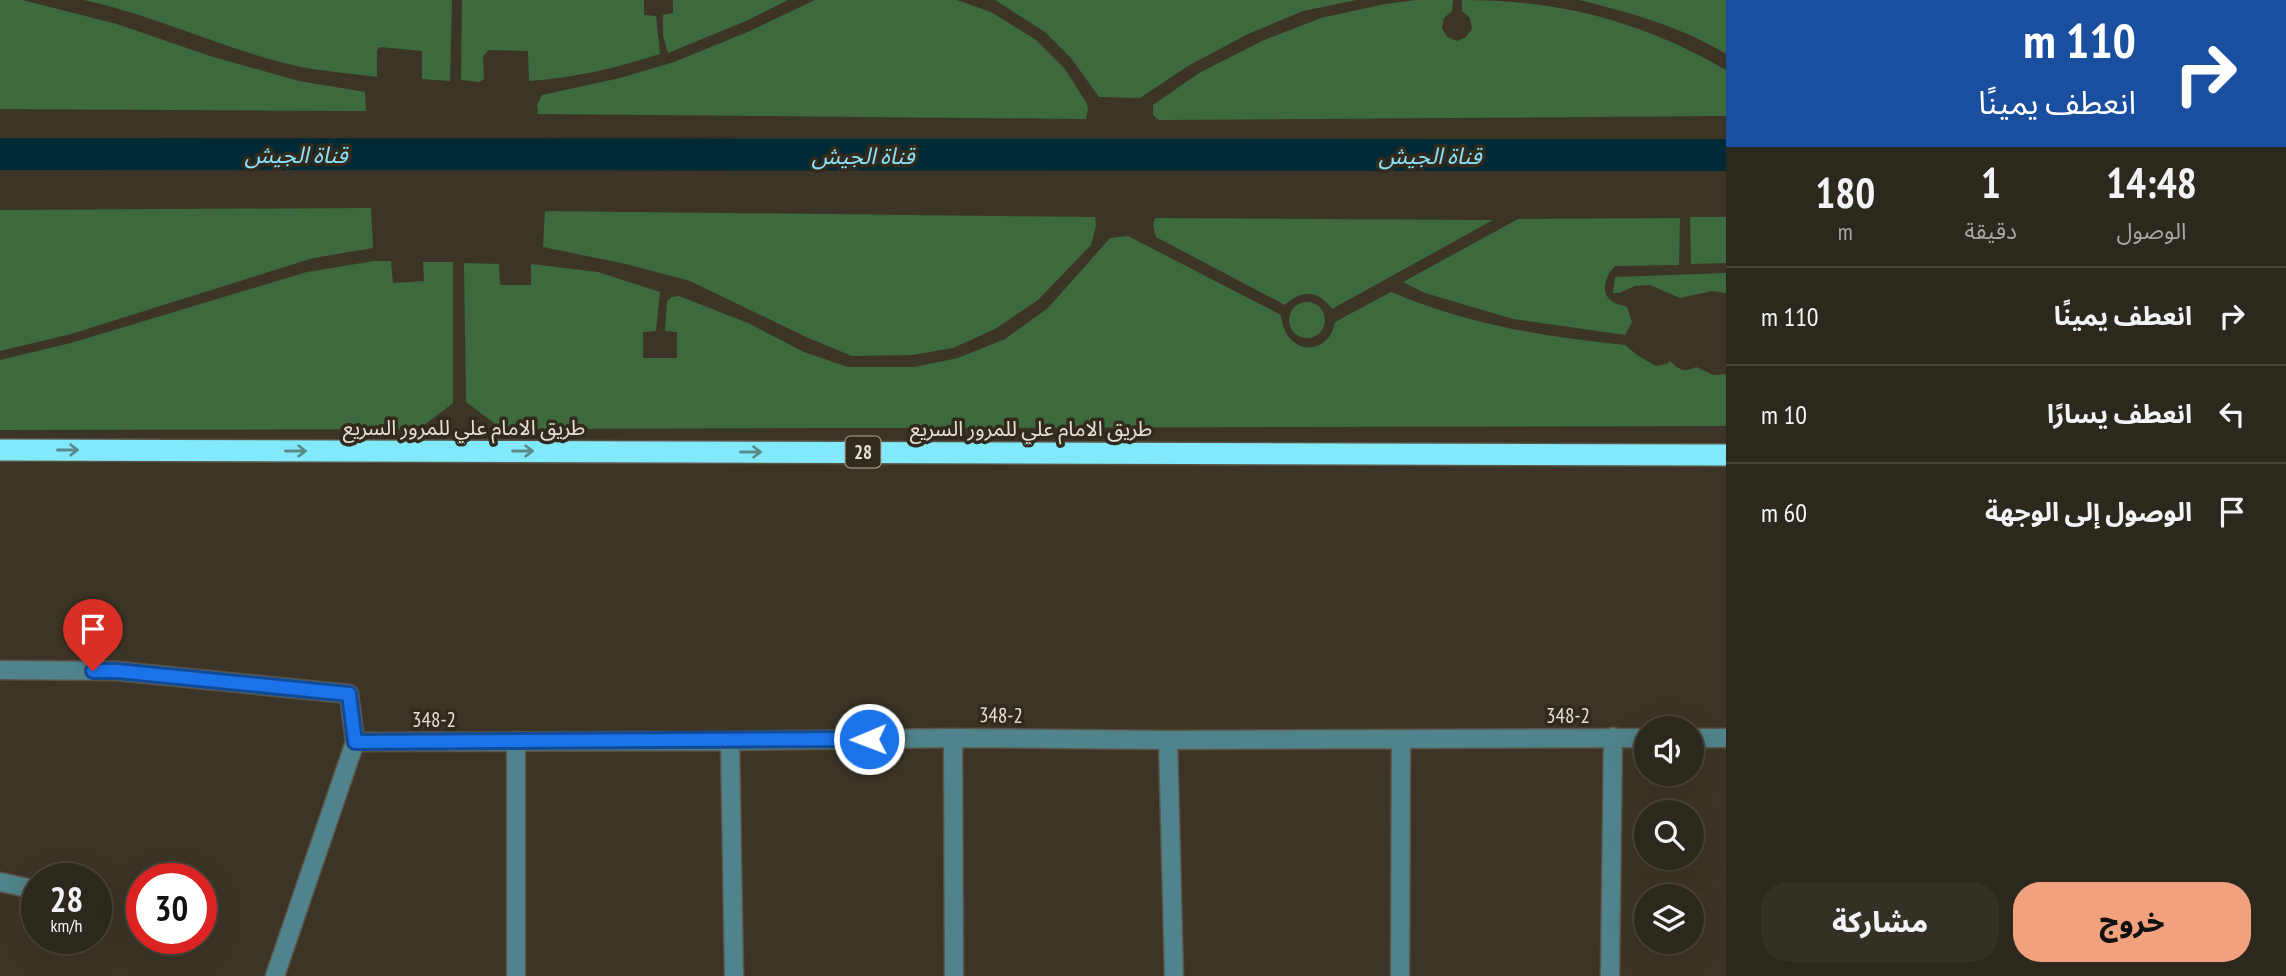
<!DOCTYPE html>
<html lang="ar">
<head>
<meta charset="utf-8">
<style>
	body { margin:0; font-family:"PT Sans Narrow","Noto Sans Arabic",sans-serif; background:#353026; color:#f1f3f6; direction:rtl; height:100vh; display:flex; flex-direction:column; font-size:26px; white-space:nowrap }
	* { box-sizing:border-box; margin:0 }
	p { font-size:23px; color:#a7a6a4 }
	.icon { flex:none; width:38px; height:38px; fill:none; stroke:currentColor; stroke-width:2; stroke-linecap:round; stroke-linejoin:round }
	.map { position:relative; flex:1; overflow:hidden; direction:ltr }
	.sheet { display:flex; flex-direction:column; background:#2d281d; width:560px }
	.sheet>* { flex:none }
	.top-card { background:#1a4fa0; color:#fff; overflow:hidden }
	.tools { position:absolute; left:1634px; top:716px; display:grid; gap:14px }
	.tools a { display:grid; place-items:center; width:70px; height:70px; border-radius:50%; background:#2d281d; box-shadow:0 7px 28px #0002,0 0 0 2px #48443b; font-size:35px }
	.speed { position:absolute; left:21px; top:863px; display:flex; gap:14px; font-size:35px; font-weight:700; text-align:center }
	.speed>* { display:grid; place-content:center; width:91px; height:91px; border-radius:50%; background:#2d281d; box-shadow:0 7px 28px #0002,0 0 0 2px #48443b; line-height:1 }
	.speed small { font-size:18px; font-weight:400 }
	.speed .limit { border:10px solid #d22; background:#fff; color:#111 }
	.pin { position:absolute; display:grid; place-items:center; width:60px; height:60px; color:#fff; margin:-72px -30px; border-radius:50% 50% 50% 0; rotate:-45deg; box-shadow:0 0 7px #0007 }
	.pin .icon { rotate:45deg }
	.me { position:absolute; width:77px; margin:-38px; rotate:269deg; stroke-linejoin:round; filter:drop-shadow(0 0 5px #0008) }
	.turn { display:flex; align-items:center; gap:24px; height:147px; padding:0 35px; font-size:32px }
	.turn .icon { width:91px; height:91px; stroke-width:2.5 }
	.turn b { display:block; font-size:49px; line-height:60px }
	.eta { display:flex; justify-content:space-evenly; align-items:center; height:119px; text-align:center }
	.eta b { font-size:42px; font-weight:800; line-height:49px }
	.action { display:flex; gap:14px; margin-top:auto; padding:14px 35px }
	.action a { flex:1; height:80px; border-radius:28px; background:#f1a17d; color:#111; font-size:28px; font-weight:800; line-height:80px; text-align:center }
	.action a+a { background:#353026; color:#f1f3f6 }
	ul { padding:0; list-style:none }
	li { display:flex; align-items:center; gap:21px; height:98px; padding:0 35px; border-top:2px solid #48443b }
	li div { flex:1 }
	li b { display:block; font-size:26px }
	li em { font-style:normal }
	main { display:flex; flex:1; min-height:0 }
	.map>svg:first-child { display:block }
	.green { fill:#3c6a3c }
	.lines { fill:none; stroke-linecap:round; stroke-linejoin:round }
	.canal { stroke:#002a35; stroke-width:32 }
	.minor-casing { stroke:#5a5447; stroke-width:21 }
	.highway-casing { stroke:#5a5447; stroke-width:24 }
	.minor { stroke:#50838b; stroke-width:18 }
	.highway { stroke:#82e9fa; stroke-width:21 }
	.oneway { stroke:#5a8a8c }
	.route-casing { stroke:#114b97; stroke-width:18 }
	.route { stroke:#1a73e8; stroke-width:12 }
	.labels { text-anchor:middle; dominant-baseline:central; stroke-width:7; stroke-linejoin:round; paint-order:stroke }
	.shield { fill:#322b1d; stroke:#afaa9f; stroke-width:2 }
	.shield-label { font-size:19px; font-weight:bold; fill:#e4e0d7 }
	.street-label { font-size:21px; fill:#e4e0d7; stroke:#322b1d }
	.water-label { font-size:23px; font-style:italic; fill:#89e2fc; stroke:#322b1d }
</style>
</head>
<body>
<main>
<section class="sheet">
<div class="top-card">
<div class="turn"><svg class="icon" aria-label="right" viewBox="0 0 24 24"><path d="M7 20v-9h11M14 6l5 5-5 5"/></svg><div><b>110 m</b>انعطف يمينًا</div></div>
</div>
<div class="eta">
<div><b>14:48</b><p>الوصول</p></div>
<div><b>1</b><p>دقيقة</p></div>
<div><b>180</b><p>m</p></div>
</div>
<ul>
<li><svg class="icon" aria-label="right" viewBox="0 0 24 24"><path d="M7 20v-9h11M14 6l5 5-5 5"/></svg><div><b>انعطف يمينًا</b></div><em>110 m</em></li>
<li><svg class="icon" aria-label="left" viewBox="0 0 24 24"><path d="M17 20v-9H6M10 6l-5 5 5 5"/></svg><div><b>انعطف يسارًا</b></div><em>10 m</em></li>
<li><svg class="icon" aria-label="arrive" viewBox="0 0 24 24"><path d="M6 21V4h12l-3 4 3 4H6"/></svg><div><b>الوصول إلى الوجهة</b></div><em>60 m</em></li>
</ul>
<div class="action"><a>خروج</a><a>مشاركة</a></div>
</section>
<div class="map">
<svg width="1726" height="976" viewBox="0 0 1726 976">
	<rect width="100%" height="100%" fill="#3c3527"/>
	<path class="green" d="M0,0H22L117,24L210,56L299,81L365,92L366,111L0,109Z
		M84,0H452L450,81L422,79V51L380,47L377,50V77C352,73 326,72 301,67C227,51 158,16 84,0Z
		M462,0H644V15L656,16L660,54C616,68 574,78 529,81L528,51L489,50L483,56L484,79L479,82L461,80Z
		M673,0H788L746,21L668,53L663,36V15L673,13Z
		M815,0H957L991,12L1036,40L1065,69L1087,104L1088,109L1086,119L538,114L537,105L542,95L620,78L674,62L750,31Z
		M995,0H1356L1303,11L1248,34L1188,66L1140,98L1099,97L1071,58L1045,32Z
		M1416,0H1453L1452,11L1444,18L1442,28L1447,37L1457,41L1466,37L1472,29L1470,18L1462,11V0C1560,0 1641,21 1726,70V116L1159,120L1153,115V105L1199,73L1264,40L1321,18L1385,4Z
		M1579,0H1726V54C1682,27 1629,12 1579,0Z
		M371,208L373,248L313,258L71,334L0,351V210Z
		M545,211L1095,217L1096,226L1091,245L1038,300L995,329L953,348L912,355L852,356L806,337L690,281L626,264L543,247Z
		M1690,217H1726V263L1691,264Z
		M1155,218L1493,220L1332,309C1318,290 1302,289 1285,305L1156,237L1153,226Z
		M1680,218L1679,265L1615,266C1605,276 1598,295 1615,303C1618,305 1623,305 1627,307L1632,322L1625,335L1513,319L1425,293L1403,282L1518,219Z
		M1128,236L1281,315C1285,357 1329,357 1335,322L1391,292C1471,325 1540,336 1625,345L1637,355L1656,366L1667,364L1670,361C1679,370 1685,373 1696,367L1713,375L1726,374V426L502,429L466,402L464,263L499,264L500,285H531V264L598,272L660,292L656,331L643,332V358H677V332L665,331L667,301L672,297L679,296L748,323L804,352L848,367H914L958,358L1005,339L1048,308L1110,238Z
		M374,261H391L393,283L424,281L423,262H453V403L419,429L0,430V360L71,343L307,272Z
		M1726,273V293L1712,291L1680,298L1650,285L1635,286L1619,293H1613L1615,277Z
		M1289 320a18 18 0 1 1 36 0a18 18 0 1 1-36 0Z"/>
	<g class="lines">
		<path class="canal" d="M0,154L1726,155"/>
		<g class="minor-casing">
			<path id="minor" d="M0,670L117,671L349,694L355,742L275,976
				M953,738L954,976
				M1692,738H1726
				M1168,740L1174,976
				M516,741V976
				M730,741L734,976
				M355,742L730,741L953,738L1168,740L1647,738
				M0,882L37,890
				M1400,976L1401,739
				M1610,976L1613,737"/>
		</g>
		<g class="highway-casing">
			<path id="highway" d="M0,450L1726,455"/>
		</g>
		<use href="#minor" class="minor"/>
		<use href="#highway" class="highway"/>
	</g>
	<defs><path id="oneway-shaft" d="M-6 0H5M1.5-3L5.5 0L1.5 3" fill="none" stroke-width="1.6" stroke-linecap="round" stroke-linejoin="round" transform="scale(1.75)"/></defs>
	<g class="oneway">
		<use href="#oneway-shaft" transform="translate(68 450)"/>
		<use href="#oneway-shaft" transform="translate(296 451)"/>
		<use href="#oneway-shaft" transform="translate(523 451)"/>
		<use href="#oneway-shaft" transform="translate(751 452)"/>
	</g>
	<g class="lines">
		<g class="route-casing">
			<path id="route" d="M93,671H117L349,694L355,742L869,739"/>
		</g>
		<use href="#route" class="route"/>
	</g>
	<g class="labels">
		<rect class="shield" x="845.5" y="436.5" width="35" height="31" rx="5"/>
		<g class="shield-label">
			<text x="863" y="452">28</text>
		</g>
		<g class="street-label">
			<text x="464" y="427">طريق الامام علي للمرور السريع</text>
			<text x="1031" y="428">طريق الامام علي للمرور السريع</text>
			<text transform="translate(1001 715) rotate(1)">348-2</text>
			<text x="1568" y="715">348-2</text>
			<text x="434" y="719">348-2</text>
		</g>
		<g class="water-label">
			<text x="296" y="154">قناة الجيش</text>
			<text x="863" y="155">قناة الجيش</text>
			<text x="1430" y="155">قناة الجيش</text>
		</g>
	</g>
</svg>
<div class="tools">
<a><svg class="icon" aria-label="sound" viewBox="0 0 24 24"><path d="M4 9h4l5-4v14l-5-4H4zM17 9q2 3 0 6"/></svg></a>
<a><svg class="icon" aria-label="search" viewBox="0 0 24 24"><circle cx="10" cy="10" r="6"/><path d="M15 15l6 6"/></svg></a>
<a><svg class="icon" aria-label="layers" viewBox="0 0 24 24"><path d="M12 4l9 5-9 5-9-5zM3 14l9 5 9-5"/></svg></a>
</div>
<div class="speed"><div>28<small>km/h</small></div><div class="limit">30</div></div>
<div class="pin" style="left:93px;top:671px;background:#d93025"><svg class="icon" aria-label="arrive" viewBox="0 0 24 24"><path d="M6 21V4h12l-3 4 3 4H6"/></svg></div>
<svg class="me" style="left:869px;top:739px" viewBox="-20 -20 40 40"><circle r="17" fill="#1a73e8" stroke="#fff" stroke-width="3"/><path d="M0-11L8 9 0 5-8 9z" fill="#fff"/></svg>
</div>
</main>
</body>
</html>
